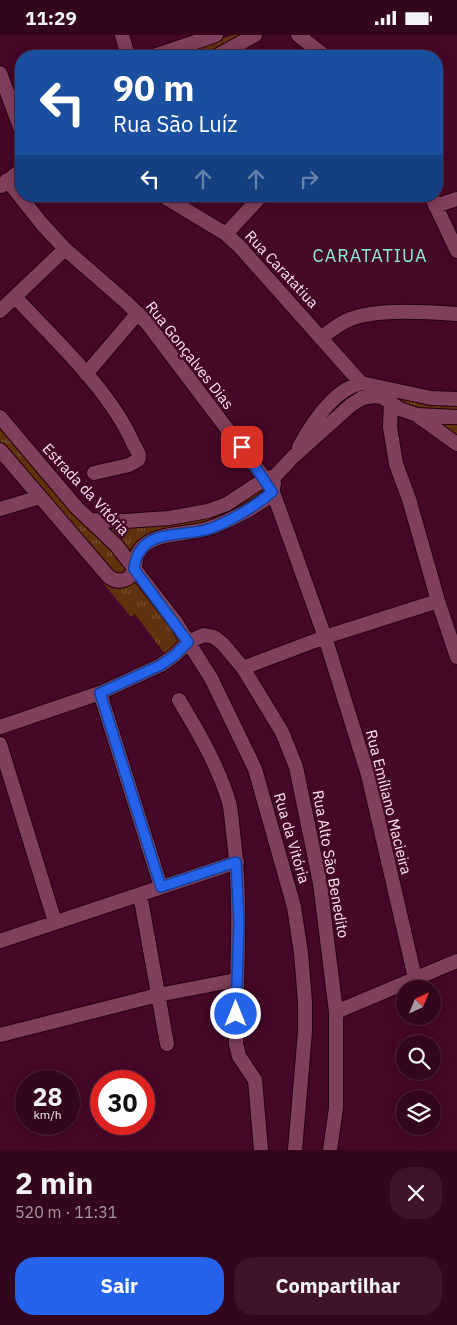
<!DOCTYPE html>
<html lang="pt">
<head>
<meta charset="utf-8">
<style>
	body { margin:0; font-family:"IBM Plex Sans",sans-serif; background:#3f142b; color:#f1f3f6; height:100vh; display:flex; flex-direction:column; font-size:19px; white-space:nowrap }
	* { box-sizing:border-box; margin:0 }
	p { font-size:16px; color:#a999a4 }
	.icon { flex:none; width:28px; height:28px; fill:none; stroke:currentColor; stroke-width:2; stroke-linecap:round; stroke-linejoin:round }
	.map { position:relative; height:1115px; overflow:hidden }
	.details { display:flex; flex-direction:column; background:#34061e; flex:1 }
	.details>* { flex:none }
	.banner { position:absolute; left:15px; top:15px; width:428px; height:152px; border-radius:20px; box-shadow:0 2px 12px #0003,0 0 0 1px #4e273c; background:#1a4fa0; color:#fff; overflow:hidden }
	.needle { width:32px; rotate:43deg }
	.controls { position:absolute; left:396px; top:945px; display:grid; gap:10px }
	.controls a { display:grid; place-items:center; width:45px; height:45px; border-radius:50%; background:#34061e; box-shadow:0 2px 12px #0003,0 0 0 1px #4e273c; font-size:25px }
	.speed { position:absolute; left:15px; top:1035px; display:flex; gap:10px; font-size:25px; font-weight:700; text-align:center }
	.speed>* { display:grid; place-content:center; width:65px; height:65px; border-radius:50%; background:#34061e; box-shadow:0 2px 12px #0003,0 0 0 1px #4e273c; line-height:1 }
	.speed small { font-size:12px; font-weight:400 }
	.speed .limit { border:8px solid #d22; background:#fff; color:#111 }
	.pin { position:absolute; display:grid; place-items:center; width:42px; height:42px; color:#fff; margin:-21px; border-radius:10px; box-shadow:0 2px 8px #0006 }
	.me { position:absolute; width:55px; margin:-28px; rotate:0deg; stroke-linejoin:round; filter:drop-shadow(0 0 4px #0008) }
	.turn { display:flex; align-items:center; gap:18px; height:105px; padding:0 15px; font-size:22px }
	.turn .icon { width:65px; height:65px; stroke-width:2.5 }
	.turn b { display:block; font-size:35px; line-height:42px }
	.lanes { display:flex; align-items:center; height:48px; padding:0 15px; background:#0003; justify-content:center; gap:25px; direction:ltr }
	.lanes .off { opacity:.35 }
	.round { display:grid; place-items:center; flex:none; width:52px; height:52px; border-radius:20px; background:#3f142b }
	.summary { display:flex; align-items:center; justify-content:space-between; height:85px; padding:0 15px }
	h1 { font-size:30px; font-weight:800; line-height:38px }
	.cta { display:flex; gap:10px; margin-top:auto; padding:10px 15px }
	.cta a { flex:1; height:58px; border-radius:20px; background:#2563eb; color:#fff; font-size:20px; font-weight:800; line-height:58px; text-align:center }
	.cta a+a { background:#3f142b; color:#f1f3f6 }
	.status { display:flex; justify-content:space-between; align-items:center; height:35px; padding:0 25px; background:#34061e; direction:ltr }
	.status svg { height:14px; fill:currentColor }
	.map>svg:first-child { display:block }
	.green { fill:#60320d }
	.park { fill:url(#park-tufts) }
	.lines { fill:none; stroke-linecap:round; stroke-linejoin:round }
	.minor-casing { stroke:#240010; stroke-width:16 }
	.minor { stroke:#803f5b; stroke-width:14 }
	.route-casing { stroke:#184099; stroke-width:12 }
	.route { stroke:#2563eb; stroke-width:9 }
	.labels { text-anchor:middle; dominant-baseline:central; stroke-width:5; stroke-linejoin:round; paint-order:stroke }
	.street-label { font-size:15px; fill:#fde5ed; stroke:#460828 }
	.quarter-label { font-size:18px; letter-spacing:1px; fill:#8becd3; stroke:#460828 }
</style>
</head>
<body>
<div class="status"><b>11:29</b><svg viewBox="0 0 49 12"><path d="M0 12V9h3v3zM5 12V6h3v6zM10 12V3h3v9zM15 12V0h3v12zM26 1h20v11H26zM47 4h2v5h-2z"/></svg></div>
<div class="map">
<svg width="457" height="1115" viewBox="0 0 457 1115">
	<defs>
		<pattern id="park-tufts" width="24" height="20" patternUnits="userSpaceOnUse" patternTransform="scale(1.25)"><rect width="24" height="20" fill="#60320d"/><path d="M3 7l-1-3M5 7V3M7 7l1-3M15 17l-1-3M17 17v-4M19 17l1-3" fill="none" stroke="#785031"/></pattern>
	</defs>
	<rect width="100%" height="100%" fill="#460828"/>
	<path class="green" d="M260,453H264L266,456L234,476L205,489L173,494L172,488Z"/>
	<path class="park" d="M234,0H240L200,21H167Z
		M398,363L457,369V378L425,376L399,367Z
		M457,386V403L440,389L456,386Z
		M0,389L105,505L126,533L122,541L110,538L0,408Z
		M172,488L173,494L131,515L127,514L111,494L112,492Z
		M135,544L179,602L177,611L167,622L135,579L131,582L103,548L111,553L120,554Z"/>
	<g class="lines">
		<g class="minor-casing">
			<path id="minor" d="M122,0L128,21
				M298,0L325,21
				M154,21L216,0
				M217,21L255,0
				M0,38L21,95
				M7,145L42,189L65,214L127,268L147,288L265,444L273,457L325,602L368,740L415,943
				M1,151L21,135
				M163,161L226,199L239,211L361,348
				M431,161L457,216
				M435,171L457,164
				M226,199L261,161
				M15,262C54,304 110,355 133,408C136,414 141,419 138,425L129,430L94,438
				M0,276L65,214
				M322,302C330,296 339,289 348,285C374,273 429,277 457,279
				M86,339L138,278
				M391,367L390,392L396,429L409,464L438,566L457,622
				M418,381L457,409
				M0,382L77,473L116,510L175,586L211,643L255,734L294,872L301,918L305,967V997L295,1115
				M299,412C312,388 333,355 361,348L431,363L457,364
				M0,415L108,541C119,550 132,545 135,532C136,528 135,524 137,520C141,511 151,505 161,502C175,498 191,498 206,494C222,490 261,470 271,459C273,456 273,452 274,448
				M0,474L40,462
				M91,485L125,486L169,483L208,476L227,469L265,444L275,441L294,421L351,370L362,363L373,361L382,362L400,374L417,380L457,382
				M243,633L325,602L438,566
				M100,658L161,852
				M179,665C199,698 218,731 229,767C232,779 232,793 234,805C242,873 236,941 236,1009L239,1021L255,1045L261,1115
				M0,692L100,658L161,630L175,620L188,607L204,600L214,602L223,609L243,633L282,697L296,732L320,848L336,977V1073L330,1115
				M0,709L55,887
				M140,859L167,1009
				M0,906L237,827
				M336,977L457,926
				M0,1000L158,960L236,945"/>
		</g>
		<use href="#minor" class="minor"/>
	</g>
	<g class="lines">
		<g class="route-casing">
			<path id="route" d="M236,979L239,887L236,827L161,852L100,658L161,630L175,620L188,607L134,534C139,492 179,503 209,494C229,487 256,471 272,457L242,412"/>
		</g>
		<use href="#route" class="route"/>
	</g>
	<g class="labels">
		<g class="street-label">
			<text transform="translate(282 234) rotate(47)">Rua Caratatiua</text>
			<text transform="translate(190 320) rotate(52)">Rua Gonçalves Dias</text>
			<text transform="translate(86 454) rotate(47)">Estrada da Vitória</text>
			<text transform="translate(389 767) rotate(76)">Rua Emíliano Macieira</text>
			<text transform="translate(292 803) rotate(74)">Rua da Vitória</text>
			<text transform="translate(331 829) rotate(80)">Rua Alto São Benedito</text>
		</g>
		<g class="quarter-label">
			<text x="370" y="220">CARATATIUA</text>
		</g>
	</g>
</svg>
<div class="controls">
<a><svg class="needle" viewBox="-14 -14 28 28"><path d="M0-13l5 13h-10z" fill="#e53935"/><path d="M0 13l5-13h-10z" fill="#a999a4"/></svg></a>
<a><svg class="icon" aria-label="search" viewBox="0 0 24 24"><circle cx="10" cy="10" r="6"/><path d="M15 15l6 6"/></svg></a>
<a><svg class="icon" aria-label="layers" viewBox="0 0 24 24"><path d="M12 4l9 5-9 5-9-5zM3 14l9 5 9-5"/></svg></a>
</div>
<div class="speed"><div>28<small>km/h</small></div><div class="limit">30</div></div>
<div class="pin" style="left:242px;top:412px;background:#d93025"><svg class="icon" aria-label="arrive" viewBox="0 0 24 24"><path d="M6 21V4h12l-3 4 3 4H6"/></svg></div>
<svg class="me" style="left:236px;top:979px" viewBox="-20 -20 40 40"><circle r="17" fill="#2563eb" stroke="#fff" stroke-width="3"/><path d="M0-11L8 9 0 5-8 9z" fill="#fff"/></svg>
<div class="banner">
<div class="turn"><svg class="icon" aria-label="left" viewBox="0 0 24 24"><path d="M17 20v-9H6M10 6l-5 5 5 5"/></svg><div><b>90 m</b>Rua São Luíz</div></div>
<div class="lanes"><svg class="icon" aria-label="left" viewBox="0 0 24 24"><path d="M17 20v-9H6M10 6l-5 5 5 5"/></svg><svg class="icon off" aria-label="ahead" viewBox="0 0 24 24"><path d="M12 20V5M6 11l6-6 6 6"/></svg><svg class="icon off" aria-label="ahead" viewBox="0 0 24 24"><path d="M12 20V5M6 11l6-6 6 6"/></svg><svg class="icon off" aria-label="right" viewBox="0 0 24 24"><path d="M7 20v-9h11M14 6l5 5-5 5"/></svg></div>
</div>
</div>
<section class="details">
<div class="summary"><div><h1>2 min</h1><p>520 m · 11:31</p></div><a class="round"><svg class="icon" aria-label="close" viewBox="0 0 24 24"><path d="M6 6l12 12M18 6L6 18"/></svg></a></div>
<div class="cta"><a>Sair</a><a>Compartilhar</a></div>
</section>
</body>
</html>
